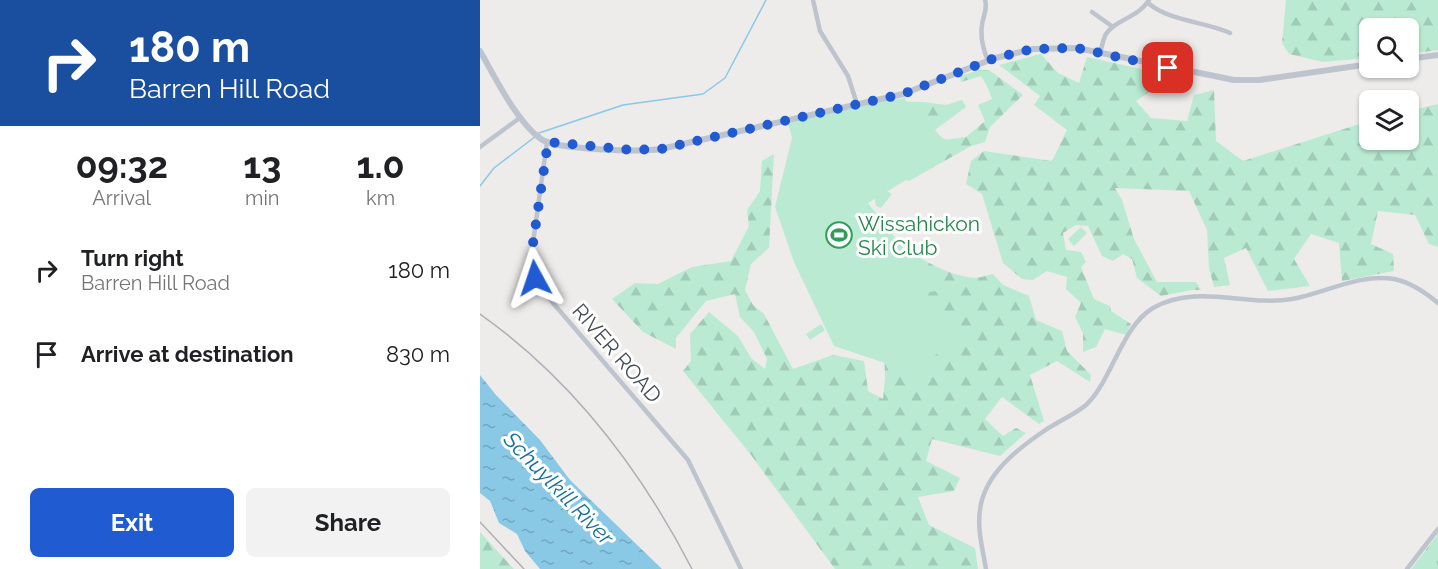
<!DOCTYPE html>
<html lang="en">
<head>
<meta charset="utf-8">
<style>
	body { margin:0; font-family:Raleway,sans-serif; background:#f2f2f2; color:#202124; height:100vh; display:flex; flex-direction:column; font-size:22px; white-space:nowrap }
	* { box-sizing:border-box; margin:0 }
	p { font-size:20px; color:#757577 }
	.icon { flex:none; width:33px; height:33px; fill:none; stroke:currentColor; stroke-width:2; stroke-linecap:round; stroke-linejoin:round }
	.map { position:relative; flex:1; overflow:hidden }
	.panel { display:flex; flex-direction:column; background:#fff; width:480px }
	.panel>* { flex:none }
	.top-card { background:#1a4fa0; color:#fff; overflow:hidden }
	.controls { position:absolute; left:879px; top:18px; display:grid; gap:12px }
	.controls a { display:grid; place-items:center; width:60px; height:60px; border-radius:9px; background:#fff; box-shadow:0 2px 4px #0004; font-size:30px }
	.pin { position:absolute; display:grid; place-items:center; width:51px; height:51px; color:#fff; margin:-26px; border-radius:12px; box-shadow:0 3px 9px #0006 }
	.me { position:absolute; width:66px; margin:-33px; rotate:355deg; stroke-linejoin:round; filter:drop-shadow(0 0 4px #0008) }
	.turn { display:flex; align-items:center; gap:21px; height:126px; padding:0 30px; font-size:27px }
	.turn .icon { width:78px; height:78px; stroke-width:2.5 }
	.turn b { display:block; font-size:42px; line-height:51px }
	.eta { display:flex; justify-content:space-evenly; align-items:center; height:102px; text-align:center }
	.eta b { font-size:36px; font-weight:700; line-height:42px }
	.button { display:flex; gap:12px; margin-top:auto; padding:12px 30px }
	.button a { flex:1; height:69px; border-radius:9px; background:#215bd2; color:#fff; font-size:24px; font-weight:700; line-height:69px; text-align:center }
	.button a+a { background:#f2f2f2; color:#202124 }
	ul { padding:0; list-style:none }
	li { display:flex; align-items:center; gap:18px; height:84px; padding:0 30px }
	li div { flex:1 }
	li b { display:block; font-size:22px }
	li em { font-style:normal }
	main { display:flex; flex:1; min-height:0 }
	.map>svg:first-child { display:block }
	.grass { fill:url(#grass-tufts) }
	.forest { fill:url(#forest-firs) }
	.garden { fill:#baebd2 }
	.water { fill:url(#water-ripples) }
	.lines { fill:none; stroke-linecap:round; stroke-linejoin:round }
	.stream { stroke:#89c9e6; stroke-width:1.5 }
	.minor { stroke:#bdc4cd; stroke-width:4.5 }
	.tertiary { stroke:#bdc4cd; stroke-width:6 }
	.rail { stroke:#aeb0b5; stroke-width:1.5 }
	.route { stroke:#215bd2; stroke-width:10; stroke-dasharray:0 18 }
	.labels { text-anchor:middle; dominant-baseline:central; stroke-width:6; stroke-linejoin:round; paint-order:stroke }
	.leisure-label { font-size:21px; fill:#27864d; stroke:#fff; text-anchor:start }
	.street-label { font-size:21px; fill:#454c57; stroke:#fff }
	.water-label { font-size:22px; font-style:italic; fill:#13709c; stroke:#fff }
</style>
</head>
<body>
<main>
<section class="panel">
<div class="top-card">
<div class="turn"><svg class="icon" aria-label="right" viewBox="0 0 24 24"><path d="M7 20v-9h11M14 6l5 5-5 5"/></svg><div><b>180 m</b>Barren Hill Road</div></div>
</div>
<div class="eta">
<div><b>09:32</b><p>Arrival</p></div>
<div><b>13</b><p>min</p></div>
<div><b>1.0</b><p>km</p></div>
</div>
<ul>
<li><svg class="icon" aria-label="right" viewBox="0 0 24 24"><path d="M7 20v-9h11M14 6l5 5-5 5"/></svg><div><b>Turn right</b><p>Barren Hill Road</p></div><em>180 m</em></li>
<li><svg class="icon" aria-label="arrive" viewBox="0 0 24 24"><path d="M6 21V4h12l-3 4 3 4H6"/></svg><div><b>Arrive at destination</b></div><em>830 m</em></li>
</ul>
<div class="button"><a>Exit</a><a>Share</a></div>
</section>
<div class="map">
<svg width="958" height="569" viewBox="0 0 958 569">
	<defs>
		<pattern id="grass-tufts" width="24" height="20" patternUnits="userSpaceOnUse" patternTransform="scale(1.5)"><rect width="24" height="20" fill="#baebd2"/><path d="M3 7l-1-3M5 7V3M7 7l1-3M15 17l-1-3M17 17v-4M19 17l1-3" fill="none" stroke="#a1cbb6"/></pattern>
		<pattern id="forest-firs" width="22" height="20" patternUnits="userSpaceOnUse" patternTransform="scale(1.5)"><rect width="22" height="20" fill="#baebd2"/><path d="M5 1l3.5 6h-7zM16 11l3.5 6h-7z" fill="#a1cbb6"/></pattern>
		<pattern id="water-ripples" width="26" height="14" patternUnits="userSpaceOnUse" patternTransform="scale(1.5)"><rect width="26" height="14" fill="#89c9e6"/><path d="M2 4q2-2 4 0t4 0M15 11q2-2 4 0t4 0" fill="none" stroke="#72a5bd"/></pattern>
	</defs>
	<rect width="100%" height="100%" fill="#eeebeb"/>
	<path class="grass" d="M958,534V569H931Z"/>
	<path class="forest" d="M806,0H958V50L929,54L928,28H890L889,58L843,62L809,54L802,43Z
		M561,54L578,73L599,83L607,57L693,76L656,101L671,118L707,121L714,95L734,90L736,141L763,161L889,121L890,140H928L929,111L958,104V247L949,244L935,215L898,211L891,244L913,254L914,271L862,281L859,243L831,234L814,259L830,286L788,291L766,248L744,258L750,285L734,287L729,268L727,230L709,191L635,188L642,200L654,239L677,282H716L721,290H712L681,296L657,278L652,259L643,254L633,261L622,256L608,226L596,225L583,233L586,250L601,252L606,262L601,267L614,299L630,306L631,311L651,324L646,335L625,329L616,347L603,352V333L595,317L601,303L586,289L587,277L567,271L553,280L542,279L523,263L502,194L486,184L491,161L504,151L572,161L587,130L554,105L560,96L519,65Z
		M499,70H509L543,95L510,127L505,142L491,146L429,181L401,173L403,101L443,102L466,105L482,100L486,107L455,130L464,140L486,137L505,121L498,105L512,99L507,86L501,76L481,82L480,76Z
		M294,154L289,248L271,264L265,290L273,305L284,314L313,369L353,355L384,361L388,391L403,399L405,378L401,225L415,227L411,239C432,255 468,276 494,278C500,278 507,275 513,274L523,285L549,296L556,320L582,331L587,351L611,375L610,382L577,361L550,375L564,421L559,424L522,397L505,419L523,436L536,428L546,433L520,456L452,439L446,461L480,478L474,491L438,497L449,525L495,548L498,569H355L271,455L203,371L211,361L210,334L229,312L258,336L271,358L285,369L287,359L274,332L260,317L255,294L226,301L196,338V349L163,332L132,299L155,283L178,284L212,267L251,261L269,226L267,210L280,191L282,161Z
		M399,187L412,194L401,208L396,206L394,194Z
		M0,532L34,569H0Z"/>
	<path class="garden" d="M425,98L432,119L479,148L388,203L457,291L443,293L481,337L451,358L438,374L354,346L314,262L295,207L312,138L307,119Z
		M601,227L607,233L594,246L588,239Z
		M341,324L345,330L330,340L326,334Z"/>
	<path class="water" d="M0,375L16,395L60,440L90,480L182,569H60L45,551L37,534L19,523L10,501L0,493Z"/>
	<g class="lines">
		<path class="stream" d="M59,133L143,105L223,94L245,78L286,0
			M0,186L14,168L56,136"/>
		<path class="minor" d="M333,0L340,31L368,76L377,104
			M505,0C508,9 503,16 502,25C500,38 503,49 508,61
			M668,3C691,22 723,21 750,33
			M612,12L633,27
			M620,53C622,47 623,39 626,34C636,19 658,18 669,0
			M67,142L52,250V266L55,278L73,303L208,460L261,569
			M0,147L41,117
			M506,569C503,551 497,529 500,510C504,475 536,450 564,431C577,422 594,415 606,405C632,381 641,327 673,308C717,283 766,307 812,299C845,293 880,273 914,279C930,282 946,293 958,303
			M927,569L958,529"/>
		<path class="tertiary" d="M0,51C15,77 36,121 61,139C77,150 160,152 181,149L423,94L515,58L553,49L597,48L754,80H779L890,64
			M928,59L958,55"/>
		<path class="rail" d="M0,314C93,380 160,468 212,569
			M0,522L44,569"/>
	</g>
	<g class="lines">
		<path class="route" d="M55,278L52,250L68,142L152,150L181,149L423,94L515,58L553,49L597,48L688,68"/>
	</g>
	<defs>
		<g id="stadium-ring" transform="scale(1.35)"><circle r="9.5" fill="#fff" stroke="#2e9e5b" stroke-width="1.5"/><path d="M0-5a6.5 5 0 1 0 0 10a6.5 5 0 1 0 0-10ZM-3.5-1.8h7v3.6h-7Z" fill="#2e9e5b"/></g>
	</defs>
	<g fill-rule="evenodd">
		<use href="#stadium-ring" x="359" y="235"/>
	</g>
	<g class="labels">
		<g class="leisure-label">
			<text x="378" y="223">Wissahickon<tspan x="378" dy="24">Ski Club</tspan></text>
		</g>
		<g class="street-label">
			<text transform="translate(137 353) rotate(49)">RIVER ROAD</text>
		</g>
		<g class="water-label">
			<text transform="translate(79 488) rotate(46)">Schuylkill River</text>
		</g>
	</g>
</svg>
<div class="controls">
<a><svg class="icon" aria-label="search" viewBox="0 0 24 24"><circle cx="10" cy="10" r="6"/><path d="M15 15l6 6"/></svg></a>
<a><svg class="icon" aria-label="layers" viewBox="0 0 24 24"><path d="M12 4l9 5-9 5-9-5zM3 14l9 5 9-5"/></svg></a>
</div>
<div class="pin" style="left:688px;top:68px;background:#d93025"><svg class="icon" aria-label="arrive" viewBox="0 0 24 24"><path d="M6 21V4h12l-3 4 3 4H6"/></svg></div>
<svg class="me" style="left:55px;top:278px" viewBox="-20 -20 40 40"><path d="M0-17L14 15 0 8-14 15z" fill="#215bd2" stroke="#fff" stroke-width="4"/></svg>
</div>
</main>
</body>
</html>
